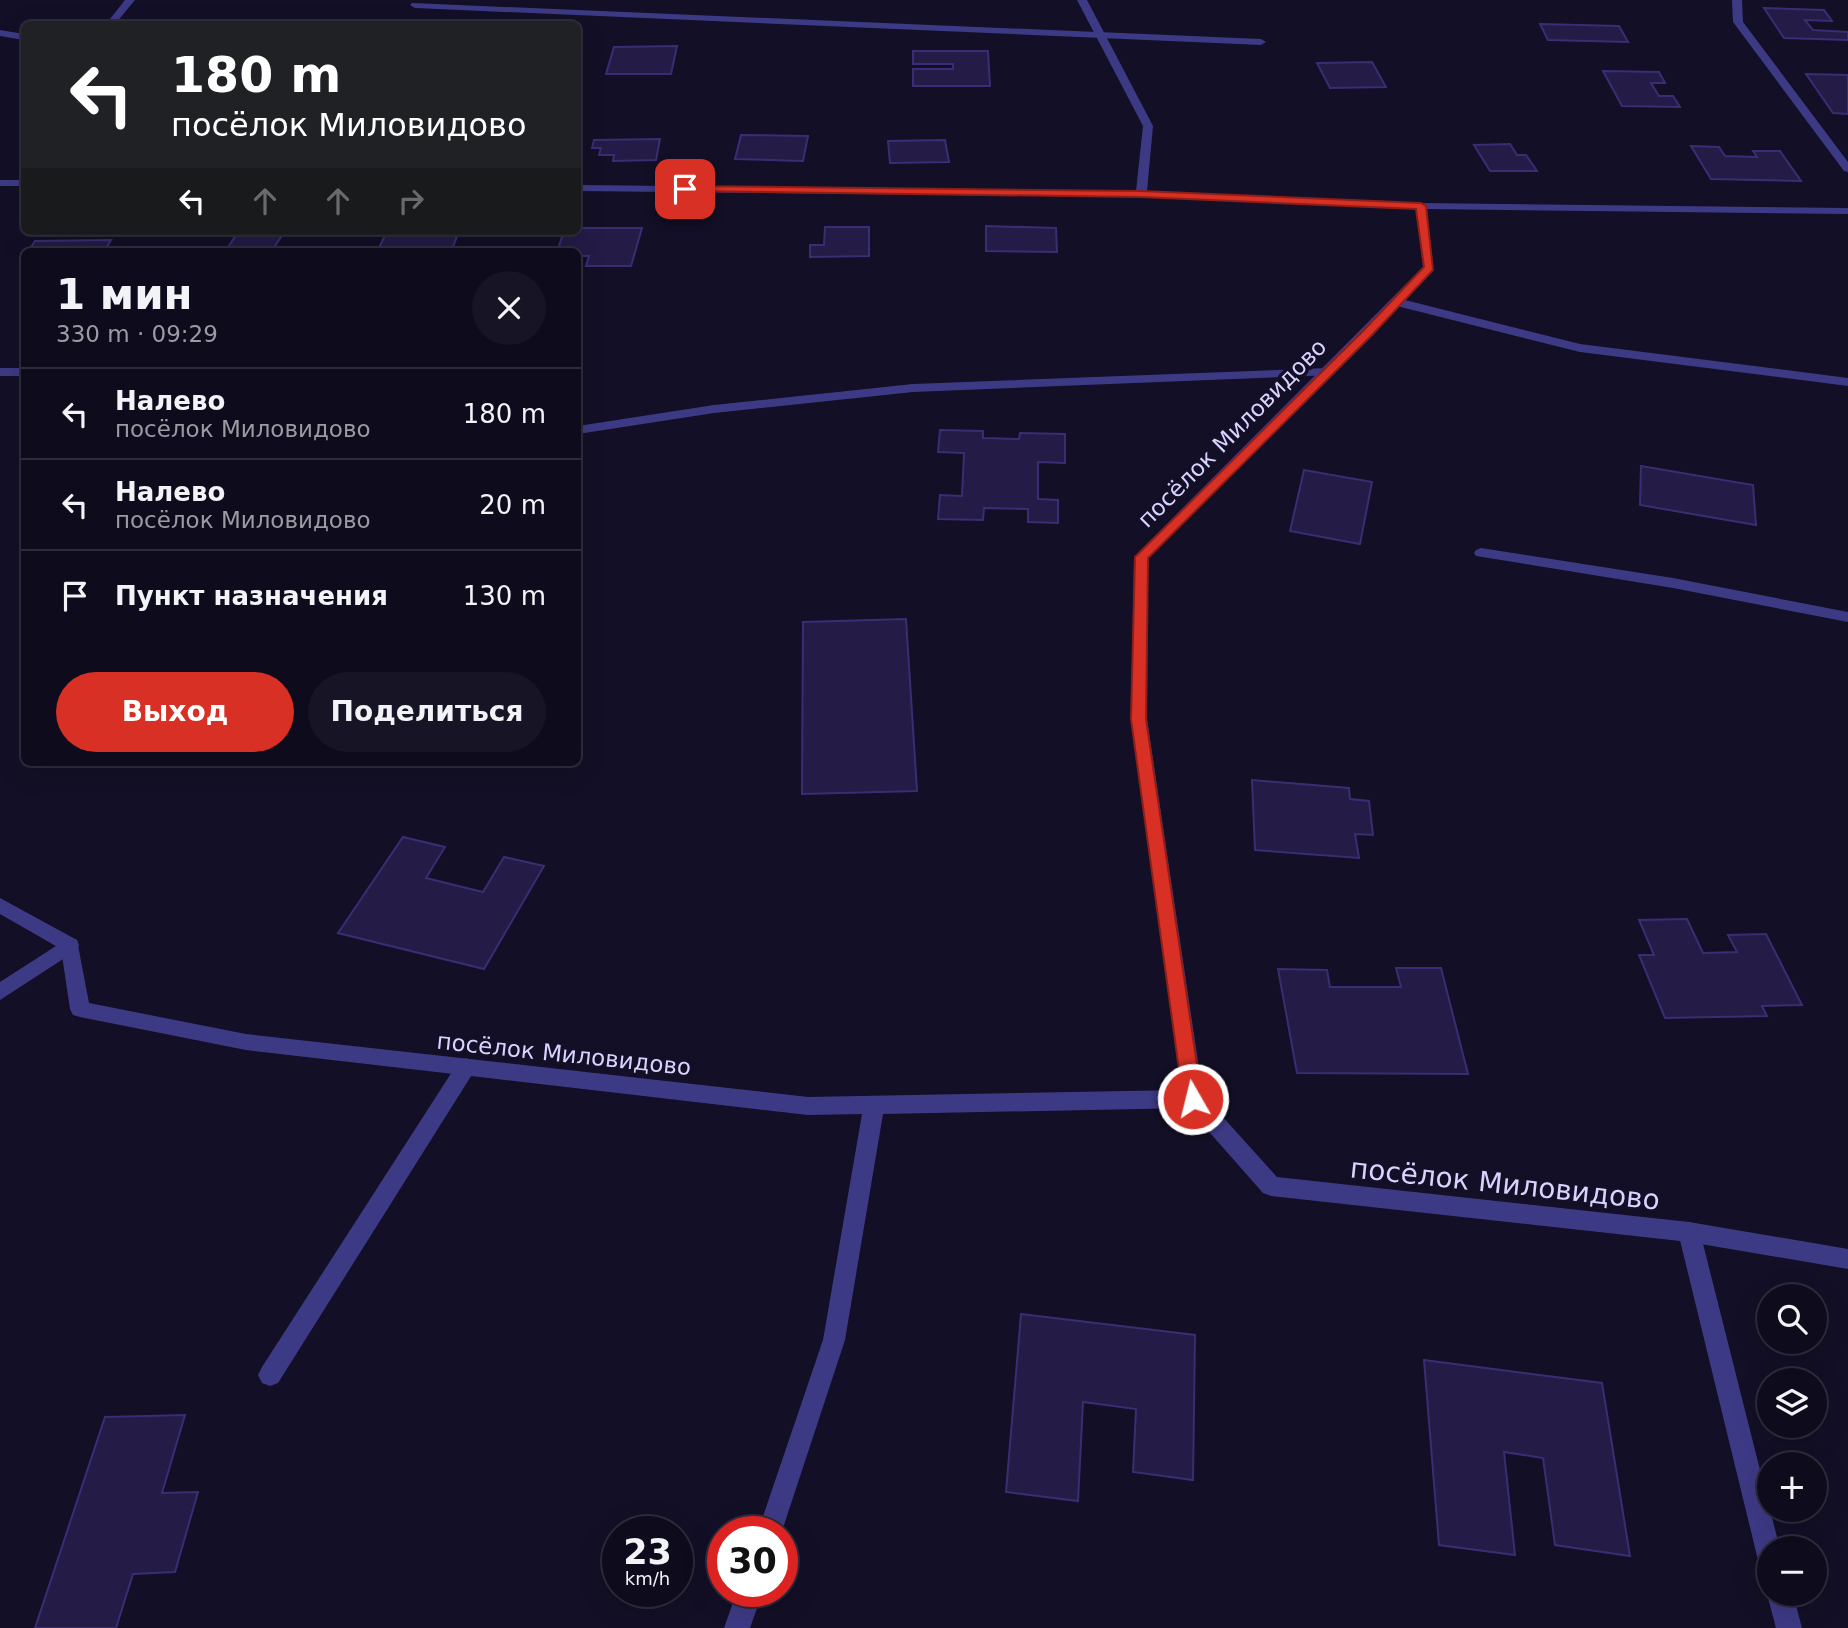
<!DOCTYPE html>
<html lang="ru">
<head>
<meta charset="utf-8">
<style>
	body { margin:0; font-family:"DejaVu Sans",sans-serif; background:#171425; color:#f1f3f6; height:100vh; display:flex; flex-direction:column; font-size:26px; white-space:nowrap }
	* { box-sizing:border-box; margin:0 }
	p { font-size:23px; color:#9b9ba3 }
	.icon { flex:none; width:38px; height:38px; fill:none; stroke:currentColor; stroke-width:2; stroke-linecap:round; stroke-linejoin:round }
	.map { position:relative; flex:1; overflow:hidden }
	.side { position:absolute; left:21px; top:248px; width:560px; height:518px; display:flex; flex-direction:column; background:#0e0b1c; border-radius:10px; box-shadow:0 7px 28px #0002,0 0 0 2px #2e2b3b }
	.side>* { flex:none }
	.guide { position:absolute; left:21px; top:21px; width:560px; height:214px; border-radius:10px; box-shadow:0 7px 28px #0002,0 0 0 2px #2e2b3b; background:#202124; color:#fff; overflow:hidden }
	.buttons { position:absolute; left:1757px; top:1284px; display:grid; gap:14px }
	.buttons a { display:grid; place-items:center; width:70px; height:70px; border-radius:50%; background:#0e0b1c; box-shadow:0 7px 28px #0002,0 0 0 2px #2e2b3b; font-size:35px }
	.speed { position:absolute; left:602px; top:1516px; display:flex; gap:14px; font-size:35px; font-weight:700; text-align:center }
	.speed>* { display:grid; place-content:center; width:91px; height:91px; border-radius:50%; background:#0e0b1c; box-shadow:0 7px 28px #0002,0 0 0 2px #2e2b3b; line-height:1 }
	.speed small { font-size:18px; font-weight:400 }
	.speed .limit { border:10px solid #d22; background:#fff; color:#111 }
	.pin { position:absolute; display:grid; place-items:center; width:60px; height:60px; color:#fff; margin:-30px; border-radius:14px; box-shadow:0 4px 10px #0006 }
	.me { position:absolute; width:77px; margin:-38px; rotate:352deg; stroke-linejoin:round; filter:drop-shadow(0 0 5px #0008) }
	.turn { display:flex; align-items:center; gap:24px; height:147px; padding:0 35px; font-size:32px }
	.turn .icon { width:91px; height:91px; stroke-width:2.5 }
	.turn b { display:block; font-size:49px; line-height:60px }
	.lanes { display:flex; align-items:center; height:66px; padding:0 35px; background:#0003; justify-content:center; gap:35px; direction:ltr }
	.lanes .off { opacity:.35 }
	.round { display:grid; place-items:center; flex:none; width:74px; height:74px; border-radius:37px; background:#171425 }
	.summary { display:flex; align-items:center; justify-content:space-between; height:119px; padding:0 35px }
	h1 { font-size:42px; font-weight:800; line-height:52px }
	.primary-button { display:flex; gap:14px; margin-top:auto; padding:14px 35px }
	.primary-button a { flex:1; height:80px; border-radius:42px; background:#d93025; color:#fff; font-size:28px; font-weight:800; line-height:80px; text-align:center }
	.primary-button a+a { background:#171425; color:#f1f3f6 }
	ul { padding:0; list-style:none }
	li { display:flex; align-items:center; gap:21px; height:91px; padding:0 35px; border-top:2px solid #2e2b3b }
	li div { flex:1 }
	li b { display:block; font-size:26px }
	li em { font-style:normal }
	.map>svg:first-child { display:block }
	.building { fill:#241b47; stroke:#3b2d73; stroke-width:2 }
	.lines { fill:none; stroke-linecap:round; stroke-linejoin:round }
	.lane { fill:#3d3a85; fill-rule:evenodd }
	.street { fill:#3d3a85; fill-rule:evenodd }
	.route { fill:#d93025; stroke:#8d1f18; stroke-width:2 }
	.labels { text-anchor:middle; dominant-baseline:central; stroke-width:7; stroke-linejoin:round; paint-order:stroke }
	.street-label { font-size:23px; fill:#d9d4ff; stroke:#130f26 }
	.near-street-label { font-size:28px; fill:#d9d4ff; stroke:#130f26 }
</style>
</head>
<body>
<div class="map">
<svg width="1848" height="1628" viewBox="0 0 1848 1628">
	<rect width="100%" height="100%" fill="#130f26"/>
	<path class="building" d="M1764,8L1824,10L1832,21L1805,20L1813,30L1848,32V40L1784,38Z
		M1540,24L1619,26L1628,42L1548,40Z
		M677,46L671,74H606L614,47Z
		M913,51H988L990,86H913V69H953V64H913Z
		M1372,62L1386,87L1330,88L1317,63Z
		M1603,71L1659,72L1665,83H1651L1659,96H1673L1680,107L1622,106Z
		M1806,74L1848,75V114L1833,113Z
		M741,135L808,136L803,161L735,159Z
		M660,139L656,160L613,161L614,155H599L601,148H592L594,140Z
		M945,140L949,162L890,163L888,141Z
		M1510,144L1517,155H1526L1537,171H1490L1474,145Z
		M1691,146L1719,147L1725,156L1757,157L1753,151H1780L1801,181L1711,179Z
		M986,226L1056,228L1057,252L986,251Z
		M825,227H869V256L810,257V245H824Z
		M578,228H642L631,266H586L589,256H578V252H557L564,231H578Z
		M239,231H285L271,252H213L217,247H228Z
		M387,231H459L451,252H377Z
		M111,240L104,252H28L35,241Z
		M940,430L983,431V438L1019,439L1020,433L1065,434V463L1038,462V499L1058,500V523L1028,522V509L984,508L983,520L938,519L940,495L962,496L964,453L938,452Z
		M1641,466L1753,485L1756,525L1640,505Z
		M1304,470L1372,482L1360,544L1290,531Z
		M906,619L917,791L802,794L803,622Z
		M1252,780L1349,788L1350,799L1369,801L1373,835L1355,834L1359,858L1255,850Z
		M403,837L445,847L426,878L483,892L504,857L544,866L484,969L338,933Z
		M1687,919L1703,953L1737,952L1728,935L1766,934L1802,1005L1762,1006L1767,1016L1665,1018L1639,955H1654L1639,920Z
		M1396,968H1441L1468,1074L1297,1073L1278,969L1327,970L1330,987H1401Z
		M1021,1314L1195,1335L1193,1480L1133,1472L1136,1409L1083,1402L1078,1501L1006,1492Z
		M1424,1360L1602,1383L1630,1556L1555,1545L1543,1458L1504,1452L1515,1555L1439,1545Z
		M185,1415L162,1493L198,1492L175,1572L133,1574L116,1628H35L105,1417Z"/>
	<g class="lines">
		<path class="lane" d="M125,0H135L115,24H106Z
			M412,3L1261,39L1266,42L1261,45L415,8L410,5Z
			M0,30L24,34V40L0,36Z
			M1397,298L1580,344L1848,378V386L1580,352L1393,305L1391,302Z
			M0,368H24V376H0Z
			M1328,368L1333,369V375L913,392L714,413L578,434V426L714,405L913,384Z
			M1481,548L1673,578L1848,612V622L1673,588L1476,556L1474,553L1476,550Z
			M70,937L77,940L79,945L77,950L0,1000V982Z
			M466,1058L473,1061L476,1067L473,1073L278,1383L270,1386L262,1383L258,1375L262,1367L459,1061Z
			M1689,1222L1697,1225L1700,1232L1780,1549H1769V1568L1760,1565L1757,1556L1678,1232L1681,1225Z
			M1769,1589V1594H1793L1802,1628H1776L1767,1594Z"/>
		<path class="street" d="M1077,0H1087L1153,126L1147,191L1421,203L1848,208V214L1427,209L1433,271L1148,558L1147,719L1203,1095L1277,1177L1689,1222L1848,1249V1269L1689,1242L1271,1196L1263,1193L1188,1108L883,1114L845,1340L782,1531H758L823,1340L862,1114L808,1115L246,1050L80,1017L73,1015L70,1009L61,949L0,914V898L77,940L89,1003L246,1034L808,1097L1182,1090L1131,719L1134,557L1423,267L1416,209L1141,197L578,191V185L1136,191L1143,126Z
			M1732,0H1742L1743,22L1848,162V172L1844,171L1733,22Z
			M0,180H24V186H0Z
			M737,1591H763L750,1628H724Z"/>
	</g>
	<path class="route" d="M685,186L1141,191L1421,203L1426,206L1433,270L1372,335L1148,558L1146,719L1202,1099L1199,1105L1193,1107L1186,1105L1183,1099L1131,719L1135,557L1363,331L1424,267L1416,209L1141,197L681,191V187Z"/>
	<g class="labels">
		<g class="street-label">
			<text transform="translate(1232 433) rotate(-45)">посёлок Миловидово</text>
			<text transform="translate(564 1054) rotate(6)">посёлок Миловидово</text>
		</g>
		<g class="near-street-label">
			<text transform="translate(1505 1184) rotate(6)">посёлок Миловидово</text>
		</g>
	</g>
</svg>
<div class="buttons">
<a><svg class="icon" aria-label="search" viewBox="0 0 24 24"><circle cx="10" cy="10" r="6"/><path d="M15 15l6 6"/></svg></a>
<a><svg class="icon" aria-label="layers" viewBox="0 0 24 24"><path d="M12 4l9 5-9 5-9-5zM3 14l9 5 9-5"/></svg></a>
<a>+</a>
<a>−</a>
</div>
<div class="speed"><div>23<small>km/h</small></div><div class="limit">30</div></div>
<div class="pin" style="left:685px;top:189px;background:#d93025"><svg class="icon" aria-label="arrive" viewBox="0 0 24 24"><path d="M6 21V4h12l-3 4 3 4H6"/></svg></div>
<svg class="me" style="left:1193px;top:1099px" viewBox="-20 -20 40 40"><circle r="17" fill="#d93025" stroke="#fff" stroke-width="3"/><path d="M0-11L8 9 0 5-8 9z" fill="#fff"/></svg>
<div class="guide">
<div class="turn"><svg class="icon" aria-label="left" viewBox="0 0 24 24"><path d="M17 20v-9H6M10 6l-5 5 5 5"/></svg><div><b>180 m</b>посёлок Миловидово</div></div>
<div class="lanes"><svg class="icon" aria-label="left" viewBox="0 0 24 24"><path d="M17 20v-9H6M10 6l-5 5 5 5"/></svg><svg class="icon off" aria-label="ahead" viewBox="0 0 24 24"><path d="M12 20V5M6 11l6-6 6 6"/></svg><svg class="icon off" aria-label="ahead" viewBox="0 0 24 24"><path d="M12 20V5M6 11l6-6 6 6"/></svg><svg class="icon off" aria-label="right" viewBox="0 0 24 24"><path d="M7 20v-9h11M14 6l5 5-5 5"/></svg></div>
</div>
<section class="side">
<div class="summary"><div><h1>1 мин</h1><p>330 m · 09:29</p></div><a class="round"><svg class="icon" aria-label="close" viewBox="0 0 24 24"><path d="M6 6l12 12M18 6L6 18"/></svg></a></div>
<ul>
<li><svg class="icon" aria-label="left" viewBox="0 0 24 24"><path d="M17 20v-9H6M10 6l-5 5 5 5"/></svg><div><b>Налево</b><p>посёлок Миловидово</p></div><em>180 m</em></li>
<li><svg class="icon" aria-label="left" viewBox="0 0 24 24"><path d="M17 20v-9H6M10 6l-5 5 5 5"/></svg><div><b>Налево</b><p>посёлок Миловидово</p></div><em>20 m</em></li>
<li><svg class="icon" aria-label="arrive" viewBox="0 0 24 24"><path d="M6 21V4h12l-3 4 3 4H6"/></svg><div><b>Пункт назначения</b></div><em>130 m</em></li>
</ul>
<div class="primary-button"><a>Выход</a><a>Поделиться</a></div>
</section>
</div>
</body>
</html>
